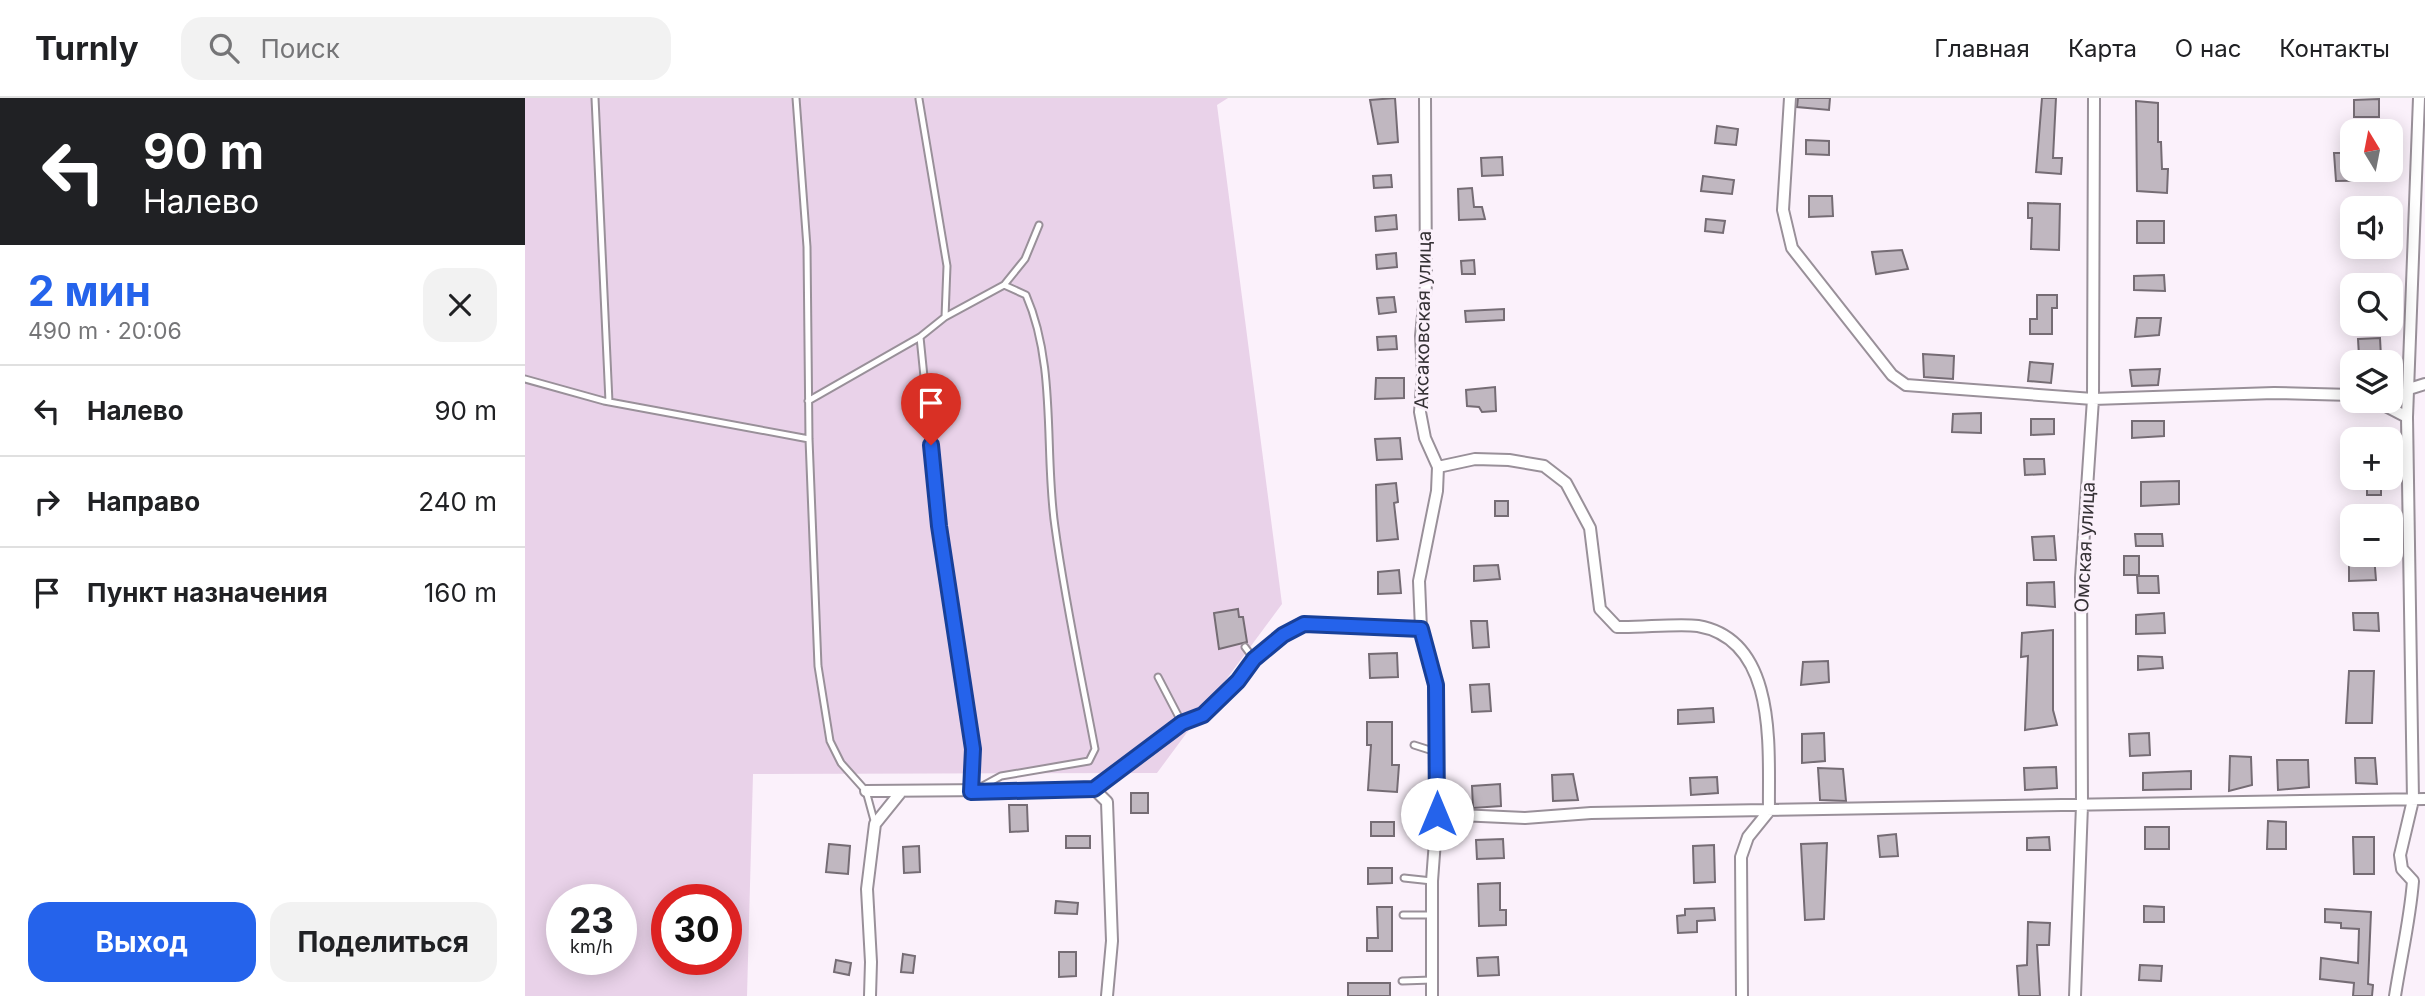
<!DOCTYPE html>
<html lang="ru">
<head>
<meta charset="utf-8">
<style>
	body { margin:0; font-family:Inter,sans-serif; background:#f2f2f2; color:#202124; height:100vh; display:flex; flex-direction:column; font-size:26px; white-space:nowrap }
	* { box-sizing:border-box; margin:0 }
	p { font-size:23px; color:#757577 }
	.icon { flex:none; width:38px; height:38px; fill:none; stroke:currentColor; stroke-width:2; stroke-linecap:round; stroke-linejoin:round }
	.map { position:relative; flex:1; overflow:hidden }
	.drawer { display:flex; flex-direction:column; background:#fff; width:525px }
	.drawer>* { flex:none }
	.hud { background:#202124; color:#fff; overflow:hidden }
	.needle { width:46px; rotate:350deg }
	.buttons { position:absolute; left:1815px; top:21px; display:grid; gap:14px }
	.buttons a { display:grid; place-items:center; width:63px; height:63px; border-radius:14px; background:#fff; box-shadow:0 4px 18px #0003; font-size:35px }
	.speed { position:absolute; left:21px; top:786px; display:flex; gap:14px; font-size:35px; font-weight:700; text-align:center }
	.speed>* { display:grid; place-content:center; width:91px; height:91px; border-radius:50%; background:#fff; box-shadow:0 4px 18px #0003; line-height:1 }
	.speed small { font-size:18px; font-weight:400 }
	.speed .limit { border:10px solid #d22; background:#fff; color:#111 }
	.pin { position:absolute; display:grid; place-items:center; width:60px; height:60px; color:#fff; margin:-72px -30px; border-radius:50% 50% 50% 0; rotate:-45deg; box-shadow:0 0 7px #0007 }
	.pin .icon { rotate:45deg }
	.me { position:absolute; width:77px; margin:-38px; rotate:0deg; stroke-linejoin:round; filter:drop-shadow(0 0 5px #0008) }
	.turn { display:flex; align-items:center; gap:24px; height:147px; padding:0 28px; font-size:32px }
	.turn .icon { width:91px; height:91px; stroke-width:2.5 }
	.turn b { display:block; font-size:49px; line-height:60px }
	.round { display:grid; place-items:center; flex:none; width:74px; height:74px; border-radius:21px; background:#f2f2f2 }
	.headline { display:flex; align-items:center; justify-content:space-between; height:119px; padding:0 28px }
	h1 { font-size:42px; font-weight:700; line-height:52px; color:#2563eb }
	.action { display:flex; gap:14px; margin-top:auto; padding:14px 28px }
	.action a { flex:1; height:80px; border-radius:21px; background:#2563eb; color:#fff; font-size:28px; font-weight:700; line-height:80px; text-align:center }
	.action a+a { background:#f2f2f2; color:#202124 }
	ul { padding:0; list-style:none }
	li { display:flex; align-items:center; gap:21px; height:91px; padding:0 28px; border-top:2px solid #e0e0e0 }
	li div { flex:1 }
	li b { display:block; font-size:26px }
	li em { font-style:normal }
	header { display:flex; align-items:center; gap:42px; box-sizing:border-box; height:98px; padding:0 35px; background:#fff; border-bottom:2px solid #e0e0e0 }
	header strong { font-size:33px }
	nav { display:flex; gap:38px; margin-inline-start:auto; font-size:24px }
	.search { width:490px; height:63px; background:#f2f2f2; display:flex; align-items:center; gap:18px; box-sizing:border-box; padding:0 24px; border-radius:21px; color:#757577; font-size:26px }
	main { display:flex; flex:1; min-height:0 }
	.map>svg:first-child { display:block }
	.green { fill:#e9d2e9; fill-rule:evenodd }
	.building { fill:#c0b7c0; stroke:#756c74; stroke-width:2 }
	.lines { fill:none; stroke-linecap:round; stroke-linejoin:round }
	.service-casing { stroke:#999099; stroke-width:9 }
	.minor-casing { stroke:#999099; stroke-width:14 }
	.service { stroke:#fff; stroke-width:5 }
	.minor { stroke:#fff; stroke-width:10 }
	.route-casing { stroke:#184099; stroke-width:18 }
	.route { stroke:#2563eb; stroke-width:12 }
	.labels { text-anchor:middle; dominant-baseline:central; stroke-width:6; stroke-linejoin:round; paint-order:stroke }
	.street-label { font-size:19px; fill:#363236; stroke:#fbf1fb }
</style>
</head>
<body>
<header>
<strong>Turnly</strong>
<div class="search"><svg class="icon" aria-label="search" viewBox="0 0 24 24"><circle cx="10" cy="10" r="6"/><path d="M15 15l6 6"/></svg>Поиск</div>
<nav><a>Главная</a><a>Карта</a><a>О нас</a><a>Контакты</a></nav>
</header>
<main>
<section class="drawer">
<div class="hud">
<div class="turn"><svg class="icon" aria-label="left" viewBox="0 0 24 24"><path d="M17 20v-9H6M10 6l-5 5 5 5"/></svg><div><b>90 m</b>Налево</div></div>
</div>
<div class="headline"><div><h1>2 мин</h1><p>490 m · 20:06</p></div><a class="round"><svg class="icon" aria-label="close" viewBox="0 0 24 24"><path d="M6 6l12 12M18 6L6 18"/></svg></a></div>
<ul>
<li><svg class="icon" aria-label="left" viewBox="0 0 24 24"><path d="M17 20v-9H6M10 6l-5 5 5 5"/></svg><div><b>Налево</b></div><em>90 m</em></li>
<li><svg class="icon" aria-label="right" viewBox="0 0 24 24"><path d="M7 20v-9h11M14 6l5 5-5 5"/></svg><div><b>Направо</b></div><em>240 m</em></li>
<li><svg class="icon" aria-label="arrive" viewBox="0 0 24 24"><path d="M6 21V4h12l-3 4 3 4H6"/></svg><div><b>Пункт назначения</b></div><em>160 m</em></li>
</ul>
<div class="action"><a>Выход</a><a>Поделиться</a></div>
</section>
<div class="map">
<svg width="1900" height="898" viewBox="0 0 1900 898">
	<rect width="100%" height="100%" fill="#fbf1fb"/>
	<path class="green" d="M0,0H703L692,7L757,506L632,675L228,676L222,898H0ZM37,802H96V861H37ZM142,802H201V861H142Z"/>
	<path class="building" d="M870,0L873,44L853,46L845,2Z
		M1273,0H1305L1304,12L1272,9Z
		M1517,0H1531L1528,60H1537L1536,76L1511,74Z
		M1854,1V19H1829V2Z
		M1611,3L1633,5V44H1636L1637,71H1643L1642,95L1612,93Z
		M1192,28L1213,31L1211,47L1190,45Z
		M1281,42L1304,43V57L1281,56Z
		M1809,55H1827V72H1866V82L1811,83Z
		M977,59L978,77L957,78L956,60Z
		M866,77L867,89L849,90L848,78Z
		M1178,78L1209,82L1207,96L1176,93Z
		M947,90L949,109H957L960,121L934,122L933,91Z
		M1284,98H1307L1308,118L1284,119Z
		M1503,105L1535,106L1534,152L1506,151L1507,120H1503Z
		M871,117L872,131L851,133L850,119Z
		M1181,121L1200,123L1198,135L1180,133Z
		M1612,123H1639V145H1612Z
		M1377,152L1383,171L1351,176L1347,154Z
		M871,155L872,169L852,171L851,157Z
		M949,162L950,176H937L936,163Z
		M1639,177L1640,193L1609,192V178Z
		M1512,197H1532V210H1527V236H1505V221H1512Z
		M869,199L871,214L854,216L852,200Z
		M979,211V222L941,224L940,213Z
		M1612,220H1636L1634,237L1610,239Z
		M871,238L872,251L853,252L852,239Z
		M1855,240L1856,259L1834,258L1833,241Z
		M1398,256L1429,258L1428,281L1399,279Z
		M1505,264L1528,266L1526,285L1503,283Z
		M1635,271L1633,287L1607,288L1605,272Z
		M851,280H879V300L850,301Z
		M970,289L971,313L957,314L954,309L942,308L941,292Z
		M1456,315V335L1427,334L1428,316Z
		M1506,321H1529V336L1506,337Z
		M1607,323H1639V338L1607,340Z
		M875,340L877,361L852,362L850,341Z
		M1499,361H1519L1520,376L1500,377Z
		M1842,380H1856V397H1842Z
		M1654,383V406L1616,408V384Z
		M871,385L873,404L869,405L873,441L852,443L851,387Z
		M970,403H983V418H970Z
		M1610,436H1637L1638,448H1611Z
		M1529,438L1531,462H1509L1507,439Z
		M1849,457L1851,482L1824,483V458Z
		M1599,458H1614V477H1599Z
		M973,467L975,481L949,483V468Z
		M874,472L876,495L853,496V474Z
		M1612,478H1633L1634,495H1613Z
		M1529,484L1530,509L1502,507V485Z
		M713,511L714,519H718L722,544L694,551L689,515Z
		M1639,515L1640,535L1611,536V517Z
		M1828,515H1853L1854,533L1829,532Z
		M946,523H962L964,549L948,550Z
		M1528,532V612L1532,627L1500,632L1503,558L1496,559L1497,535Z
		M872,555L873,579L845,580L844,556Z
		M1613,558L1637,559L1638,570L1613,572Z
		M1303,563L1304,584L1276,587L1278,564Z
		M1824,573H1849L1847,625H1821Z
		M964,586L966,613L947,614L945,587Z
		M1188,610L1189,624L1153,626V612Z
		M842,624H867V667H874L872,694L843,692L846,647H842Z
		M1299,635L1300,663L1277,665V636Z
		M1624,635L1625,657L1605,658L1604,636Z
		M1705,658L1726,659L1727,687L1704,693Z
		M1830,660H1850L1852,686L1831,685Z
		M1752,662H1783L1784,689L1753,692Z
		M1531,669L1532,690L1500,692L1499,670Z
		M1293,670L1318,671L1321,703L1295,702Z
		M1666,673V691L1618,692V675Z
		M1048,676L1053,702L1028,703L1027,677Z
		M1192,679L1193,695L1166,697L1165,680Z
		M975,686L976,708L948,710L947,688Z
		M606,695H623V715H606Z
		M484,707H502L503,733L485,734Z
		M1743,723L1761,724V751H1742Z
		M846,724H869V738H846Z
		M1620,729H1644V751H1620Z
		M1371,736L1373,758L1355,759L1353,738Z
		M541,738H565V750H541Z
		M1524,739L1525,752H1502V740Z
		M1828,739H1849V776H1829Z
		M978,741L979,760L952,761L951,742Z
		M1302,745L1299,821L1280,822L1276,746Z
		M304,746L325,748L323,776L301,774Z
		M1189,747L1190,784L1169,785L1168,748Z
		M394,748L395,774L379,775L378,749Z
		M843,770H867V785L843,786Z
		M975,785V812H981V827L954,828L953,786Z
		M531,803L553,805L552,816L530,815Z
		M1619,808L1639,809V824H1619Z
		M852,809H867V853H842V840H853Z
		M1189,810L1190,822L1172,823V834L1153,835L1152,818L1160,817V811Z
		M1800,811L1846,814L1843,886L1848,887L1847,898H1828L1829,885L1795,881L1796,860L1833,865L1834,831L1816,830V825L1800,824Z
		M1503,824L1525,825L1524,847H1512L1515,898H1494L1492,868L1502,867Z
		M534,854H551V878L534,879Z
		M378,856L390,858L388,875L376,874Z
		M973,859L974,877L953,878L952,860Z
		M311,862L326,865L324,877L309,874Z
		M1615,867L1637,868L1636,883L1614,882Z
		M823,885H865V898H823Z"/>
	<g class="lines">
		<g class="service-casing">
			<path id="service" d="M70,0L84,304
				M271,0L282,149L284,341L293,568L305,643L316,665L341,693L350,726
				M394,1L422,168L420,219
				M395,239L414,428L448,651L447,692
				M0,281L79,303L284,341
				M283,303L395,239L420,219L479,187L500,161L514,127
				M720,549L729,561
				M633,579L657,625
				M889,647L911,654
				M454,690L476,678L564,663L570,651C556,577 540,503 530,429C519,354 532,268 501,197L479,187
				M879,780L907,783
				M878,817H906
				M877,883L907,882"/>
		</g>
		<g class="minor-casing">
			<path id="minor" d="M900,0L901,187L896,238L898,276L895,314L900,340L913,369L912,393L894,483L896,531L911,587L912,716L907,783V898
				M1265,0L1258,112L1267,150L1367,277L1381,287L1568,301L1749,295L1827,297
				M1884,291L1900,286
				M1851,303L1882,319
				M913,369L950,361L984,362L1019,368L1041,385L1065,430L1075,511L1092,529C1115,530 1153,525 1173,528C1254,542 1243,654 1244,713L1223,739L1216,759L1217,898
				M569,691L582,704L587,843L582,898
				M341,693L569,691L657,625L678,617L713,583L729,561L758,537L779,526L896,531
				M912,716L1000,720L1066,715L1900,701
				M345,898L346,864L342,791L350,726L375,695
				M1550,898L1557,707L1556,480L1568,301L1569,0
				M1870,898C1876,859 1885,822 1888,783L1877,771L1875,757L1888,702L1882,319L1894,0"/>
		</g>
		<use href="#service" class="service"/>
		<use href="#minor" class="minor"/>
	</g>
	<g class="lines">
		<g class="route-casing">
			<path id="route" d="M406,347L414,428L448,651L446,694L569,691L657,625L678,617L713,583L729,561L758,537L779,526L896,531L911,587L912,716"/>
		</g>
		<use href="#route" class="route"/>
	</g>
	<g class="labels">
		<g class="street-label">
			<text transform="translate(898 222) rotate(-89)">Аксаковская улица</text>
			<text transform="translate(1560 449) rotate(-87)">Омская улица</text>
		</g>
	</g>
</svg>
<div class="buttons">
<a><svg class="needle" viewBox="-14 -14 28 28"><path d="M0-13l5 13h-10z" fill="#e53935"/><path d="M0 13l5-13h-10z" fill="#757577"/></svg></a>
<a><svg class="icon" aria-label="sound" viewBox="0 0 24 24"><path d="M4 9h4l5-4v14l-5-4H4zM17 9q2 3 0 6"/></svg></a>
<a><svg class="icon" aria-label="search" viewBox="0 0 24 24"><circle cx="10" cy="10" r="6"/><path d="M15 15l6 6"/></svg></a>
<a><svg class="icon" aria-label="layers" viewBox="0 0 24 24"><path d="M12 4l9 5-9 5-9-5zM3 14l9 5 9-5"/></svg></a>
<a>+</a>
<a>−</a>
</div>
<div class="speed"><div>23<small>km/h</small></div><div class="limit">30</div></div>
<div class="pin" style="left:406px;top:347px;background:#d93025"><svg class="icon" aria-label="arrive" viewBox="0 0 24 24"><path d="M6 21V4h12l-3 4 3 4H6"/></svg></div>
<svg class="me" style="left:912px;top:716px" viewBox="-20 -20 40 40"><circle r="19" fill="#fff"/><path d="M0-13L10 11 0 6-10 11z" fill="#2563eb"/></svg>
</div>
</main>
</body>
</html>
